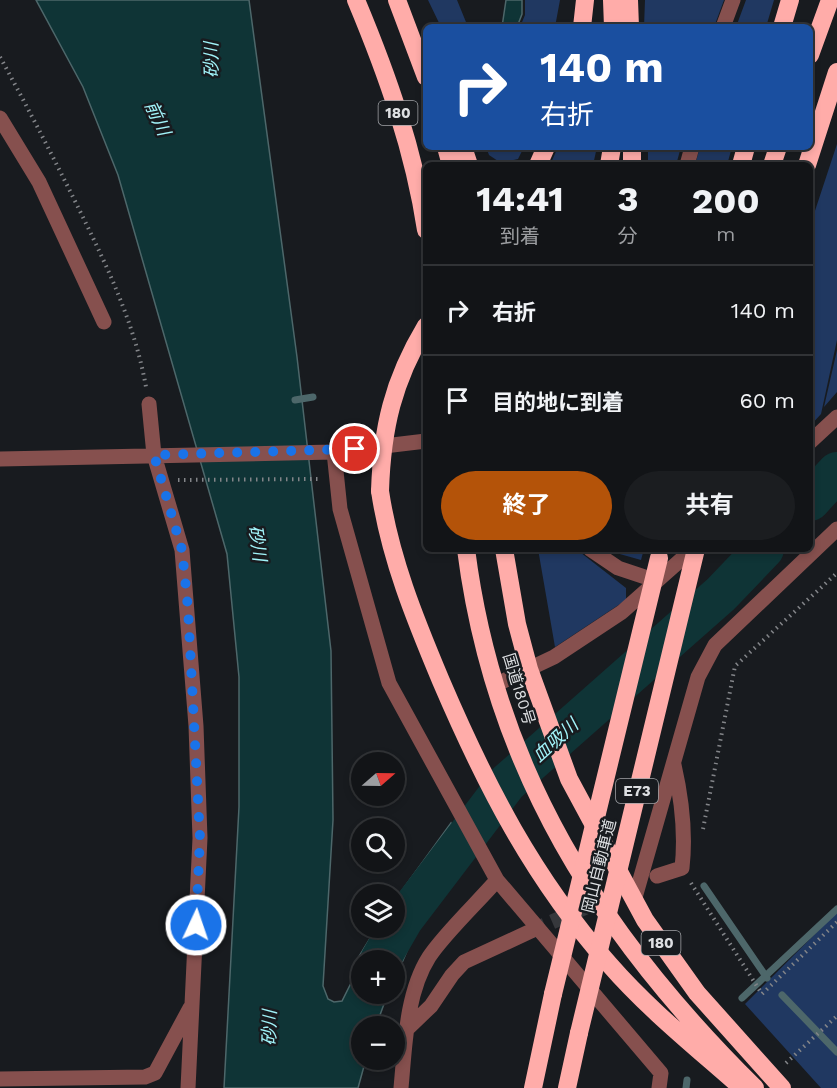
<!DOCTYPE html>
<html lang="ja">
<head>
<meta charset="utf-8">
<style>
	body { margin:0; font-family:"Work Sans","Noto Sans JP",sans-serif; background:#1b1d20; color:#f1f3f6; height:100vh; display:flex; flex-direction:column; font-size:22px; white-space:nowrap }
	* { box-sizing:border-box; margin:0 }
	p { font-size:20px; color:#9c9ea1 }
	.icon { flex:none; width:33px; height:33px; fill:none; stroke:currentColor; stroke-width:2; stroke-linecap:round; stroke-linejoin:round }
	.map { position:relative; flex:1; overflow:hidden }
	.details { position:absolute; left:423px; top:162px; width:390px; height:390px; display:flex; flex-direction:column; background:#121417; border-radius:9px; box-shadow:0 3px 9px #0003,0 0 0 2px #313336 }
	.details>* { flex:none }
	.banner { position:absolute; left:423px; top:24px; width:390px; height:126px; border-radius:9px; box-shadow:0 3px 9px #0003,0 0 0 2px #313336; background:#1a4fa0; color:#fff; overflow:hidden }
	.needle { width:39px; rotate:70deg }
	.fabs { position:absolute; left:351px; top:752px; display:grid; gap:12px }
	.fabs a { display:grid; place-items:center; width:54px; height:54px; border-radius:50%; background:#121417; box-shadow:0 3px 9px #0003,0 0 0 2px #313336; font-size:30px }
	.pin { position:absolute; display:grid; place-items:center; width:51px; height:51px; color:#fff; margin:-26px; border:3px solid #fff; border-radius:50%; box-shadow:0 2px 6px #0007 }
	.me { position:absolute; width:66px; margin:-33px; rotate:3deg; stroke-linejoin:round; filter:drop-shadow(0 0 4px #0008) }
	.turn { display:flex; align-items:center; gap:21px; height:126px; padding:0 18px; font-size:27px }
	.turn .icon { width:78px; height:78px; stroke-width:2.5 }
	.turn b { display:block; font-size:42px; line-height:51px }
	.eta { display:flex; justify-content:space-evenly; align-items:center; height:102px; text-align:center }
	.eta b { font-size:36px; font-weight:700; line-height:42px }
	.cta { display:flex; gap:12px; margin-top:auto; padding:12px 18px }
	.cta a { flex:1; height:69px; border-radius:36px; background:#b45309; color:#fff; font-size:24px; font-weight:700; line-height:69px; text-align:center }
	.cta a+a { background:#1b1d20; color:#f1f3f6 }
	ul { padding:0; list-style:none }
	li { display:flex; align-items:center; gap:18px; height:90px; padding:0 18px; border-top:2px solid #313336 }
	li div { flex:1 }
	li b { display:block; font-size:22px }
	li em { font-style:normal }
	.map>svg:first-child { display:block }
	.green { fill:#203861 }
	.water { fill:#0f3436; stroke:#4d676a; stroke-width:1.5 }
	.lines { fill:none; stroke-linecap:round; stroke-linejoin:round }
	.stream { stroke:#4d676a; stroke-width:7 }
	.river { stroke:#0f3436; stroke-width:40 }
	.minor-tunnel { stroke:#36383c; stroke-width:15; stroke-dasharray:15 8; stroke-linecap:butt }
	.path { stroke:#838589; stroke-width:4; stroke-dasharray:1.5 4.5; stroke-linecap:butt }
	.minor { stroke:#86504e; stroke-width:15 }
	.highway { stroke:#ffaca9; stroke-width:18 }
	.highway-bridge { stroke:#ffaca9; stroke-width:18 }
	.route { stroke:#1a73e8; stroke-width:10; stroke-dasharray:0 18 }
	.labels { text-anchor:middle; dominant-baseline:central; stroke-width:5; stroke-linejoin:round; paint-order:stroke }
	.shield { fill:#181b1f; stroke:#a2a4a8; stroke-width:1.5 }
	.shield-label { font-size:15px; font-weight:bold; fill:#dddfe2 }
	.street-label { font-size:16px; fill:#dddfe2; stroke:#181b1f }
	.water-label { font-size:18px; font-style:italic; fill:#a1f3f9; stroke:#181b1f }
</style>
</head>
<body>
<div class="map">
<svg width="837" height="1088" viewBox="0 0 837 1088">
	<rect width="100%" height="100%" fill="#181b1f"/>
	<path class="green" d="M428,0H457L468,27H441Z
		M525,0H560L555,27H520L525,15Z
		M645,0H724L714,27H644Z
		M746,0H774L766,27H736Z
		M837,144V340L821,414L810,426V226Z
		M486,147H524L518,159L501,163L489,155Z
		M558,147H597L593,165H550Z
		M648,147H681L676,165H648Z
		M700,147H732L727,165H695Z
		M837,350V392L824,407Z
		M538,549H576L626,588V600L555,647Z
		M602,549H644L641,560Z
		M837,912V1088H821L745,1004Z"/>
	<path class="water" d="M36,0H249L297,357L331,651L333,820L323,986L328,999L334,1002L342,1001L355,975V963L377,927H394L395,900L451,823L468,857L413,937L395,979L394,960H362V993H388L376,1026H362V1059H366L358,1088H224L239,807V677L227,554L118,175L83,87Z
		M506,0H522V14L517,27H502Z"/>
	<g class="lines">
		<path class="stream" d="M295,400L313,397
			M704,886L767,978
			M782,995L837,1052
			M742,998L837,909
			M686,1088L687,1080"/>
		<path class="river" d="M810,501L837,472
			M380,960L403,920L507,783L721,594L764,549"/>
		<path class="minor-tunnel" d="M531,931L607,898"/>
		<path class="path" d="M0,57C26,104 50,151 74,199C104,260 134,320 146,387
			M178,480L321,479
			M703,829L735,666L837,573
			M691,883L762,994L837,922
			M786,1063L837,1016"/>
		<path class="minor" d="M723,27L733,0
			M0,118L39,182L104,322
			M687,165L692,147
			M149,404L154,455L182,550L196,726L200,838L188,1088
			M810,442L837,417
			M334,452L340,509L389,683L497,880L661,1073L659,1088
			M0,459L334,452L426,441
			M590,549L618,568L657,581
			M497,684L554,657L622,612L693,549
			M657,876L682,868C686,833 682,800 674,765
			M634,901L698,677L715,645L837,529
			M407,1029L431,1006L452,975L464,962L531,931
			M0,1079L145,1077L155,1073L190,1008
			M401,1088C405,1046 406,993 429,957C444,934 478,902 497,880"/>
		<path class="highway" d="M356,0C387,74 414,150 426,230
			M397,0L426,77
			M612,0L613,27
			M629,0L630,27
			M582,27L585,0
			M782,27L790,0
			M810,55L830,0
			M446,147L451,165
			M463,147L469,165
			M538,165L546,147
			M609,165L612,147
			M632,165V147
			M741,165L746,147
			M772,165L778,147
			M807,165L837,72
			M380,491C390,558 415,619 441,681C486,786 533,878 609,964C649,1010 697,1048 742,1088
			M466,549C494,769 600,935 755,1088
			M504,549L517,624L529,669L569,779L645,920L697,993L782,1088
			M533,1088L553,994
			M567,1088L579,1033"/>
		<path class="highway-bridge" d="M380,491C382,428 393,381 426,326
			M553,994L659,558
			M579,1033L696,549"/>
	</g>
	<g class="lines">
		<path class="route" d="M196,925L200,838L188,608L182,550L154,455L355,449"/>
	</g>
	<g class="labels">
		<g class="shield">
			<rect x="378.5" y="101" width="39" height="24" rx="4.5"/>
			<rect x="616" y="779" width="42" height="24" rx="4.5"/>
			<rect x="641.5" y="931" width="39" height="24" rx="4.5"/>
		</g>
		<g class="shield-label">
			<text x="398" y="113">180</text>
			<text x="637" y="791">E73</text>
			<text x="661" y="943">180</text>
		</g>
		<g class="street-label">
			<text transform="translate(519 689) rotate(73)">国道180号</text>
			<text transform="translate(599 866) rotate(-76)">岡山自動車道</text>
		</g>
		<g class="water-label">
			<text transform="translate(211 60) rotate(-91)">砂川</text>
			<text transform="translate(158 118) rotate(65)">前川</text>
			<text transform="translate(258 543) rotate(82)">砂川</text>
			<text transform="translate(555 740) rotate(-42)">血吸川</text>
			<text transform="translate(269 1028) rotate(-89)">砂川</text>
		</g>
	</g>
</svg>
<div class="fabs">
<a><svg class="needle" viewBox="-14 -14 28 28"><path d="M0-13l5 13h-10z" fill="#e53935"/><path d="M0 13l5-13h-10z" fill="#9c9ea1"/></svg></a>
<a><svg class="icon" aria-label="search" viewBox="0 0 24 24"><circle cx="10" cy="10" r="6"/><path d="M15 15l6 6"/></svg></a>
<a><svg class="icon" aria-label="layers" viewBox="0 0 24 24"><path d="M12 4l9 5-9 5-9-5zM3 14l9 5 9-5"/></svg></a>
<a>+</a>
<a>−</a>
</div>
<div class="pin" style="left:355px;top:449px;background:#d93025"><svg class="icon" aria-label="arrive" viewBox="0 0 24 24"><path d="M6 21V4h12l-3 4 3 4H6"/></svg></div>
<svg class="me" style="left:196px;top:925px" viewBox="-20 -20 40 40"><circle r="17" fill="#1a73e8" stroke="#fff" stroke-width="3"/><path d="M0-11L8 9 0 5-8 9z" fill="#fff"/></svg>
<div class="banner">
<div class="turn"><svg class="icon" aria-label="right" viewBox="0 0 24 24"><path d="M7 20v-9h11M14 6l5 5-5 5"/></svg><div><b>140 m</b>右折</div></div>
</div>
<section class="details">
<div class="eta">
<div><b>14:41</b><p>到着</p></div>
<div><b>3</b><p>分</p></div>
<div><b>200</b><p>m</p></div>
</div>
<ul>
<li><svg class="icon" aria-label="right" viewBox="0 0 24 24"><path d="M7 20v-9h11M14 6l5 5-5 5"/></svg><div><b>右折</b></div><em>140 m</em></li>
<li><svg class="icon" aria-label="arrive" viewBox="0 0 24 24"><path d="M6 21V4h12l-3 4 3 4H6"/></svg><div><b>目的地に到着</b></div><em>60 m</em></li>
</ul>
<div class="cta"><a>終了</a><a>共有</a></div>
</section>
</div>
</body>
</html>
